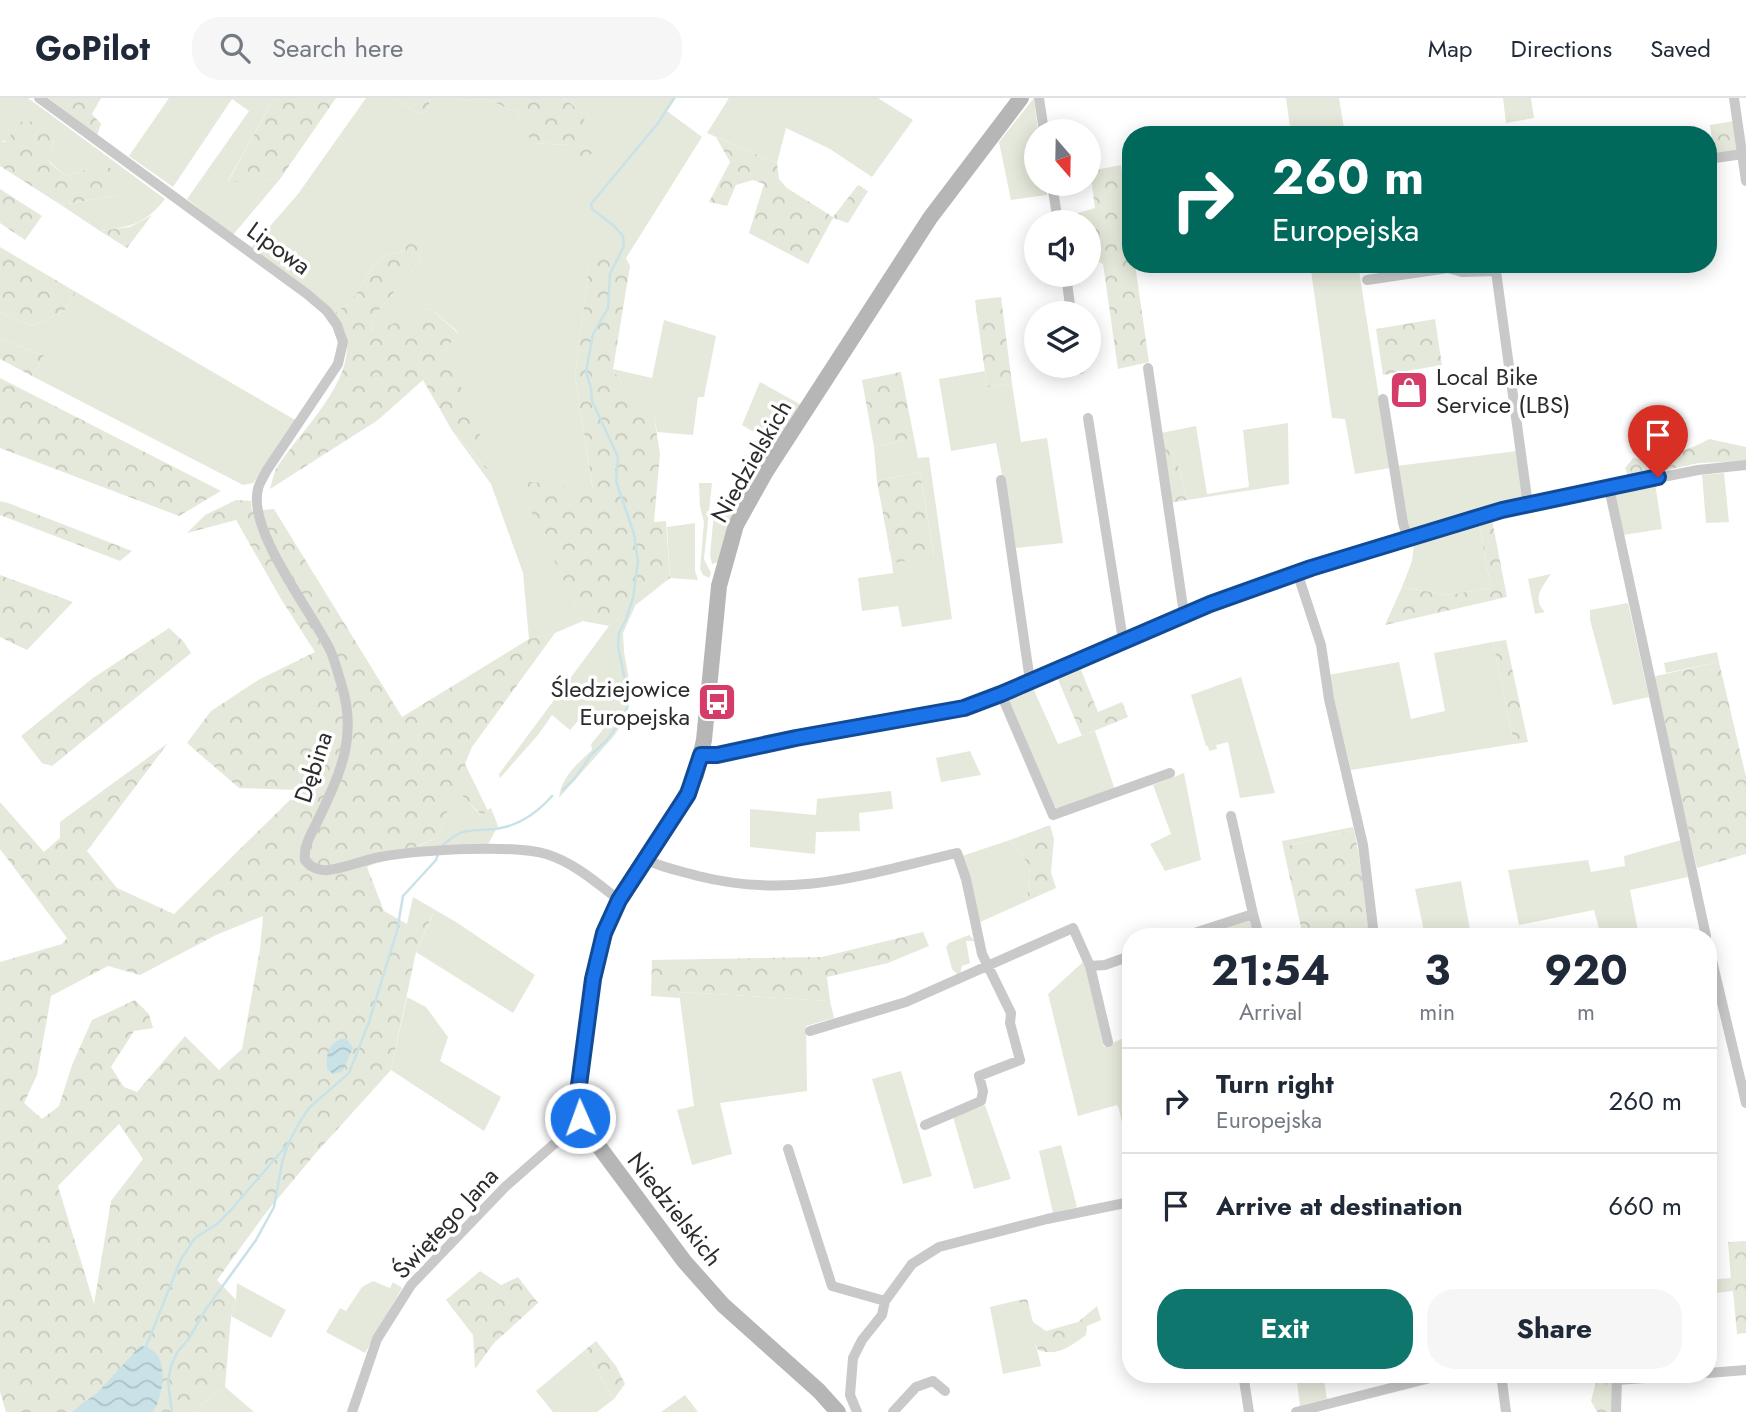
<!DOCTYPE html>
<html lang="en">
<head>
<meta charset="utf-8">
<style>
	body { margin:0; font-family:Jost,sans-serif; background:#f6f6f7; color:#1f2937; height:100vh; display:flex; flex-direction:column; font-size:26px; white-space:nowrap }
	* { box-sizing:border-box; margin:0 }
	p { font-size:23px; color:#747a83 }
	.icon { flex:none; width:38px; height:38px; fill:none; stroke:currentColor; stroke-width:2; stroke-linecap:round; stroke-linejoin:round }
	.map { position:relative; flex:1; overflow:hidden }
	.side { position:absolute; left:1122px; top:830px; width:595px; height:455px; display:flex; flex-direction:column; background:#fff; border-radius:28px; box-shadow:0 4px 18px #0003 }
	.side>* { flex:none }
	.hud { position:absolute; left:1122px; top:28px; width:595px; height:147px; border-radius:28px; box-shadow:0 4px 18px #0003; background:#00695c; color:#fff; overflow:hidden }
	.needle { width:46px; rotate:160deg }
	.controls { position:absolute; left:1024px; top:21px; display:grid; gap:14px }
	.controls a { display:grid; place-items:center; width:77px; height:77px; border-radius:50%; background:#fff; box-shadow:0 4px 18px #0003; font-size:35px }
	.pin { position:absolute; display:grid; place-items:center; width:60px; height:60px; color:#fff; margin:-72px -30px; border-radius:50% 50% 50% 0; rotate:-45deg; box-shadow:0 0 7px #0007 }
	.pin .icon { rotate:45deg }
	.me { position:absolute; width:77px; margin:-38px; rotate:358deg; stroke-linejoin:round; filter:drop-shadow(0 0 5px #0008) }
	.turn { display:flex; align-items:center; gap:24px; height:147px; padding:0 35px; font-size:32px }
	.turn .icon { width:91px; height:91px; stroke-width:2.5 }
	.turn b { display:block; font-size:49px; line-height:60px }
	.eta { display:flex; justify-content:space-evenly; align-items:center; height:119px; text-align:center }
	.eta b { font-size:42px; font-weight:700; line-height:49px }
	.action { display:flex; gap:14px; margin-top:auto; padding:14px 35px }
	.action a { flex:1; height:80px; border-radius:28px; background:#0f766e; color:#fff; font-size:28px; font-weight:700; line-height:80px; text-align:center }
	.action a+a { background:#f6f6f7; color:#1f2937 }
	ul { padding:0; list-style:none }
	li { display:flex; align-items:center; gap:21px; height:105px; padding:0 35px; border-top:2px solid #e0e1e3 }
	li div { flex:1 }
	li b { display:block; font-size:26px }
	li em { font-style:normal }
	header { display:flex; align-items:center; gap:42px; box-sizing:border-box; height:98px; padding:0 35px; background:#fff; border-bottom:2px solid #e0e1e3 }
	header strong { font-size:33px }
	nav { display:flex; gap:38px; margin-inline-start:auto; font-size:24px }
	.search { width:490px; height:63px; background:#f6f6f7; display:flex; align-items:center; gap:18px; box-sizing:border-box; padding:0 24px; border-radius:28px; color:#747a83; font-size:26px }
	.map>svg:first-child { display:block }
	.green { fill:#e5e9db }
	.forest { fill:url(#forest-crowns); fill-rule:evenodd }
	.water { fill:url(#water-waves) }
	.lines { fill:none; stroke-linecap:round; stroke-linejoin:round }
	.stream { stroke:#c8e2e7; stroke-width:2.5 }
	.street { stroke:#c9c9c9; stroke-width:10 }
	.secondary { stroke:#b6b6b6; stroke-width:16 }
	.route-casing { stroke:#114b97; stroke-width:18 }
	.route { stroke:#1a73e8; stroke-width:12 }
	.labels { text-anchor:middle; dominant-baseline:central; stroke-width:7; stroke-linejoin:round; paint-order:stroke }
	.street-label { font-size:24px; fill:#2c2c2c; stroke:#fff }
	.poi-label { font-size:24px; fill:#2c2c2c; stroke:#fff; text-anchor:start }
</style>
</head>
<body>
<header>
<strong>GoPilot</strong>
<div class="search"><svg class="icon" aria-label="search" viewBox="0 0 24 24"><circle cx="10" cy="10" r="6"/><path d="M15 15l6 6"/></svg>Search here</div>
<nav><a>Map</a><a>Directions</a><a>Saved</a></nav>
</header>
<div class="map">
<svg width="1746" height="1314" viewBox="0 0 1746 1314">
	<defs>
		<pattern id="forest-crowns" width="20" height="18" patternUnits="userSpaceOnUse" patternTransform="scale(1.75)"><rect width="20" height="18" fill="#e5e9db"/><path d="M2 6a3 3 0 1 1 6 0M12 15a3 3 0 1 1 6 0" fill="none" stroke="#c5c8bc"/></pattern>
		<pattern id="water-waves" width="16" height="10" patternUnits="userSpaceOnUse" patternTransform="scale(1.75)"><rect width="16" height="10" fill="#c8e2e7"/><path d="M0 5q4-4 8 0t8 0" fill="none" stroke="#acc2c6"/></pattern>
	</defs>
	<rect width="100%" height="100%" fill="#fff"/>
	<path class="green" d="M0,0H28L165,101C145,126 131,129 100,133L61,107L120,97L92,70L65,78L49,63L54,41L0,43Z
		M169,0H274L228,83L280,81L233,137L187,101L249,13L232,1L173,89L129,58Z
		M366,0H395L418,16L428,13L430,0H458L459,3L487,1L518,15L533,45L568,47L583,16L564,0H676L667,13L702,39L626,160L591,154L575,278L593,393L517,383L583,523L555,535L529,541L523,475L491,386L453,334L490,375L443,255L458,234L430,210L371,236L373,219L423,160L407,148L405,153C365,159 373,178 352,201C347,207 340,211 334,216L251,150L298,96Z
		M729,0H878L913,22L872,79L830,51L786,30L777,65L707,35Z
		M1034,0L1038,33H1036V86H1046L1047,97L1011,102L999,44Z
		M1286,0H1339L1345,37H1291Z
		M1503,0H1531L1534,20L1506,25Z
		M1310,166H1358L1390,370L1355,376L1345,321L1332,320Z
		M76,194L295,322L272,362L253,385L243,387L32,278L45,258L0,241V214L33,228L64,213Z
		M664,222L716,238L704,299H698L693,337L657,334L654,318L624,290L613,271L652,280Z
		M985,273L987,289L1012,286L1021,344L1047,340L1063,445L1016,450L996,345L951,353L939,281Z
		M760,284L803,308L718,464L712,466L710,457L714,413L731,415L771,344L742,327Z
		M1288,325L1289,386L1187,402C1182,374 1176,359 1161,335L1196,328L1207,396L1249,389L1243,332Z
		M914,340L918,360L929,359L952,521L902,529L898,508L862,513L858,480L893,475L892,465L934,457L920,374L877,383L874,349Z
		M1517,353L1524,402L1411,433L1408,431L1396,368Z
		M1724,375L1729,424L1706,425L1702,377Z
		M699,385H712L704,461L711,475L709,480L703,477L700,471L704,424L700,409Z
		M1655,385L1662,431L1623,437L1615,399L1619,393Z
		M695,425V473L698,482L670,480L667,429Z
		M1479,425L1491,490L1448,497L1402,489L1412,463L1414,445Z
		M1551,476C1543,488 1531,501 1545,514L1535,516L1528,481Z
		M1628,505L1649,599L1613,607L1590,522V512Z
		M636,506L623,535L624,554L631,593L627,618L614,638L559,700C561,679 577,666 592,652L591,646L605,629L584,616L570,632L552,617L538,637L500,680L499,676L609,528Z
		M1493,544L1514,646L1351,672L1328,577L1399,564L1411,621L1445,613L1434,555Z
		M1717,554L1719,564L1666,575L1664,565Z
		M1241,579L1275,695L1240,700L1228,644L1216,647L1217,651L1209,653L1208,648H1206L1191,597Z
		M1033,590L1058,646L1095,633L1115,692L1058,711L1054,708L1007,601Z
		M970,653L981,677L941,684L936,660Z
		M1184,675L1201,762L1165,773L1150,746L1171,736L1153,687Z
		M456,690L480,717L491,710L498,728L487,748L414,750L437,740Z
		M891,693L893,711L859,715L860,733L816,734L815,756L750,749V711L816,717L817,701Z
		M1353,729L1354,732L1283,749L1282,743Z
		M1010,742L1030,768L1027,803L978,825L962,758Z
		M1681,742L1688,779L1630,792L1639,838H1601L1594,812L1519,827L1508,772L1588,762L1591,774L1625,768L1624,758Z
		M1461,783L1471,837L1425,838L1415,791Z
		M413,799L456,824L535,877L513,915L416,854L433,816L407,826Z
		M1249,822L1254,838H1200Z
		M969,837L975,843H966L970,865L962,868L960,876H957L952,871L946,849L949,845Z
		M1084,863L1104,949L1130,937V1007L1119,1011L1117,1007L1078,1018L1048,896Z
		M679,894L830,903L834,920L806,928L807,993L720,1005L732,1056L692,1067L677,1012L694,1008Z
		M407,899L426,909L448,939L440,963L501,999L484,1033L391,972Z
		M901,973L932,1078L903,1086L872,981Z
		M985,1007L1011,1081L974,1091L953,1019Z
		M1061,1047L1077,1109L1053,1115L1039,1053Z
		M373,1183L390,1190L393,1184L402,1190L365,1255L326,1234L340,1210L346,1213L362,1189Z
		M237,1185L286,1212L271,1240L231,1218L236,1202Z
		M1019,1202C1025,1224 1037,1245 1041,1268L1003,1276L990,1209Z
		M585,1252L614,1301L597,1314H553L536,1293Z
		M1296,1276H1323L1327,1301L1300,1308Z
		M225,1289L254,1314H192Z
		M685,1297L698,1314H661Z"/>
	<path class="forest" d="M48,0H101L92,16L101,26L97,37Z
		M274,0H336L280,81L228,84Z
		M395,0H430L428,13L418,16Z
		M458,0H564L583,16L593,54L579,69L568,47L532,45L518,15L487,1L459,3Z
		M47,23L54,40L49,64L65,78L92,70H113L125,87L120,97L61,107L0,68V43L5,44L21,24Z
		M1734,23L1738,53L1714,57L1710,27Z
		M716,39L777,65L779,81L787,90L833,119L858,87L868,93L848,125L833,120L808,166L749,135L764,86L753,82L736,87L727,108L709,104L730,64Z
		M1121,67L1130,136V166H1135L1149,264L1118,271L1103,166L1089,159L1088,124H1061V120L1095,110L1090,73Z
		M0,91L42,118L25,142L0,125Z
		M152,117L127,150L100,133L130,129Z
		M411,132L424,149L423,160L373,219L371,235L430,210L458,235L443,255L471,308L492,377L453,334L423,282L378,322L270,391C272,384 273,377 276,371C299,334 359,281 345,234C343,227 338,221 334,216C340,211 347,207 352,201C373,178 365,159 405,153Z
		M0,149L76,194L64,213L33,228L0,214Z
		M591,153L626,160L630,168L613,271L624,290L654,318L660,356L654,424L666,423L670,480L609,528L583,523L516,382L593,392L575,278Z
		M1001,199L1012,286L987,289L975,202Z
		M1435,221L1442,267L1383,277L1376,231Z
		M0,241L45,258L32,278L0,261Z
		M901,274L914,340L874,349L862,282Z
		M0,280L221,393L179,418L0,350Z
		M1161,335C1176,359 1182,374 1187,402L1169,405Z
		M1709,341L1746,349V363L1699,365L1629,380L1625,370L1633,360C1654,363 1691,352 1709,341Z
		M920,374L934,458L892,465L877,383Z
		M236,402L251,403L252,413L274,411L402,619L529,541L555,535L472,649L465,666L488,713L481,717L456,691L437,740L367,769L384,813L407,826L433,815L416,854L391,972L315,1056L265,1116L217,1182L236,1202L231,1218L225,1289L192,1314H6L0,1294V864L62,846L67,840L0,751V704L44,754L60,740V724L168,645L87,753L117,790L174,816L300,692L239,690L187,645L211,613L260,581L315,554L281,501L236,422L187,435L205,417ZM263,818L260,851L242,951L219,972L185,938L137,994L124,989L111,969L134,933L153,930L149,916L135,902L92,922L72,967L59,1008L42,1021L24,1005L37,977L51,898L108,868L140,877L216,837ZM119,1026L143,1061L111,1103L94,1206L58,1088Z
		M0,403L8,405L132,453L120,463L0,417Z
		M1492,422L1507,499L1385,527L1402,489L1448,497L1491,490L1479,425Z
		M0,477L73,504L27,552L0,539Z
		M169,530L184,544L191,555L52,668L42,665L21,638L93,580Z
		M1506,542L1528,644L1514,646L1493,544Z
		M1719,564L1746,679V756L1697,770L1652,579Z
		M1079,567L1098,614L1122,604L1128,619L1082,638L1056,577Z
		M1050,727L1054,741L1051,774L1056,790L1027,803L1030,768L1010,742Z
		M1354,732L1359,757L1369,838H1303L1283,749Z
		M923,834L929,848L888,865L827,879L830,903L679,894L680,900L651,898L652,862L822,859Z
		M1130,1007V1061L1119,1011Z
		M1746,1143V1235L1737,1236L1733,1193L1708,1196V1182L1731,1180L1728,1144Z
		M480,1173L501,1187L518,1179L538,1205L494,1245L475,1271L473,1237L446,1202Z
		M1027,1201L1033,1224L1046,1233L1078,1224L1097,1208L1101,1222L1087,1228L1086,1237C1070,1248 1059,1259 1038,1252L1026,1227L1019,1202Z
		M596,1243L616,1268L625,1286L614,1301L585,1252Z
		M1598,1276H1614V1314H1597L1591,1303Z"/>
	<path class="water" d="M346,940L353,950L342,974L333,976L327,971C326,955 329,942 346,940Z
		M140,1248C171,1250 165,1295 153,1314H72L98,1294Z"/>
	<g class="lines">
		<path class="stream" d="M563,692L575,680L591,657L606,643L622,622L627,610L628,597L618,548L619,535L626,521L633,500L638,463L634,436L616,383L618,359L592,303L591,290L586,274L593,236L608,210L610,176L624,148L623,138L614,128L592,111L591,106L658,25L674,0
			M440,750C463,728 467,734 495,731C519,728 537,715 552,698
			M145,1251L181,1161L195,1140L217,1126L231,1112L286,1048
			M172,1314L168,1284L171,1268L178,1253L188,1242L206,1211L256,1142L274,1109L282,1065L288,1046L299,1025L309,1010L349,975L369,924L397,833L403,798L436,762L438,756"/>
		<path class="street" d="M39,0L307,196L327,213L337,227L343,244L338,266L267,372C264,378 259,385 258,391C247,433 313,515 331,554C335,564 338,575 341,585C358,638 341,674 318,722C312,735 303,748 305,762C310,769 319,773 328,772C346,770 363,762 380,759C419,752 510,746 546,756C573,764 597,785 619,802
			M1039,0L1044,33
			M1734,0L1746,83
			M1708,61L1743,56
			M1052,86L1058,124
			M1495,166L1528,407
			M1066,177L1071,215
			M1367,182L1448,170L1462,174L1496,173
			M1079,268L1080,271
			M1148,270L1184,516
			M1383,301L1403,425L1407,439
			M1088,320L1123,542
			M1001,382L1030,583
			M1609,390L1706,838
			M1297,474L1321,547L1329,601L1363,747L1374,838
			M1001,596L1053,717L1170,675
			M701,657H717L796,640L952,613L1001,596L1231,498L1407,439L1502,413L1563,399L1698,372L1746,367
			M647,762C663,770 681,773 698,778C794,802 865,776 957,755L966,781L982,856L1011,915L1010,925L1020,962L979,978L983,993L981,1003L925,1027
			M1253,816L1259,838
			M1185,838L1253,816L1231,718
			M1708,846L1746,1005
			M1090,868L1108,944
			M810,933L906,904L1073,830L1090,868L1105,867L1130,858
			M788,1051L832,1188L885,1203
			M1708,1275L1746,1272
			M1243,1276L1249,1314
			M1501,1276L1506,1314
			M1617,1282L1702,1276
			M352,1314L377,1241L411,1187L505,1089L554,1046L583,1027
			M857,1314L850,1297L853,1260L862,1242L882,1217L885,1203L912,1166L939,1149L1047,1121L1130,1104
			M893,1314L916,1289L933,1283L945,1293
			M1296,1314L1446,1276
			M1616,1314L1617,1279"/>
		<path class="secondary" d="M838,1314L819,1293L723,1207L684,1163L583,1027L577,1004L579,987L593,878L605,835L619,802L678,712L696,677L704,642L719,488L736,427L765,375L930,120L1021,0"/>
	</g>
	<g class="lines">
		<g class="route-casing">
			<path id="route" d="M580,1020L577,1004L579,987L593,881L604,835L619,802L688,696L701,657H717L796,640L964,610L1001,596L1210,506L1311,470L1502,412L1658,379"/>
		</g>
		<use href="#route" class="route"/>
	</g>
	<defs>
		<g id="shop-square" transform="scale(2.0125)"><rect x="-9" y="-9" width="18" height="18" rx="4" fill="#d53c67" stroke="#fff"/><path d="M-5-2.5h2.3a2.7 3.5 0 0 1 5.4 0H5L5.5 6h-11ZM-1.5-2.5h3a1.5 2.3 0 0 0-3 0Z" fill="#fff"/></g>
		<g id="bus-square" transform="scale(2.0125)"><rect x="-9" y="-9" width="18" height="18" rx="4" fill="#d53c67" stroke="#fff"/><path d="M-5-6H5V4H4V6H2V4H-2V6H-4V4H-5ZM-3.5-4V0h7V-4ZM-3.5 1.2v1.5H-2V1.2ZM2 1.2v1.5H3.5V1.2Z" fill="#fff"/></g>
	</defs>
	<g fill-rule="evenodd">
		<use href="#shop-square" x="1409" y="292"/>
		<use href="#bus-square" x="717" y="604"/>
	</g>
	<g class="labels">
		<g class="street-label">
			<text transform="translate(279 150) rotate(36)">Lipowa</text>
			<text transform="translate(751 363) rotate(-60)">Niedzielskich</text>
			<text transform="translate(313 669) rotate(-72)">Dębina</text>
			<text transform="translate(675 1111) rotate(52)">Niedzielskich</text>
			<text transform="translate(445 1125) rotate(-47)">Świętego Jana</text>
		</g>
		<g class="poi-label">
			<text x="1436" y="278">Local Bike<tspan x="1436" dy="28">Service (LBS)</tspan></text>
			<text x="690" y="590" text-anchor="end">Śledziejowice<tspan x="690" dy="28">Europejska</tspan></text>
		</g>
	</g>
</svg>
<div class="controls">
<a><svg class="needle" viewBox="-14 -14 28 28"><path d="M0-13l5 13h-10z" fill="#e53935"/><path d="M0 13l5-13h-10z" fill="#747a83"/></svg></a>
<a><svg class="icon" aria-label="sound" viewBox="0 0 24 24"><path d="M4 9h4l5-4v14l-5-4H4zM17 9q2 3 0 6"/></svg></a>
<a><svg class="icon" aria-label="layers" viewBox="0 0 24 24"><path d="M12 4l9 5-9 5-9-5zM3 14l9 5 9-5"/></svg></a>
</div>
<div class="pin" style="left:1658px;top:379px;background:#d93025"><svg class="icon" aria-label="arrive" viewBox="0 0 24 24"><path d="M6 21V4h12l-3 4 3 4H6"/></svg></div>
<svg class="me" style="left:580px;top:1020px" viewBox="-20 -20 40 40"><circle r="17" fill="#1a73e8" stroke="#fff" stroke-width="3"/><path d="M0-11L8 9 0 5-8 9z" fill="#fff"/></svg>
<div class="hud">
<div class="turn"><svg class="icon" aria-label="right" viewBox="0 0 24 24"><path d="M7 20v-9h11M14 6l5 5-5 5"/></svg><div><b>260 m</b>Europejska</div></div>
</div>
<section class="side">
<div class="eta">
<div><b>21:54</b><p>Arrival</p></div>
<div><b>3</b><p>min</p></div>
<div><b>920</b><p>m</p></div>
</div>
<ul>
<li><svg class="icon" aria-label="right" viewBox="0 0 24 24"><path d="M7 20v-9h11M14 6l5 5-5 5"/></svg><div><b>Turn right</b><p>Europejska</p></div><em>260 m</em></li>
<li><svg class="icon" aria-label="arrive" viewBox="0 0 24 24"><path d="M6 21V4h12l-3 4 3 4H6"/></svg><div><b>Arrive at destination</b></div><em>660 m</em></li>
</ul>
<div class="action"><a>Exit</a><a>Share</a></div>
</section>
</div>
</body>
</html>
